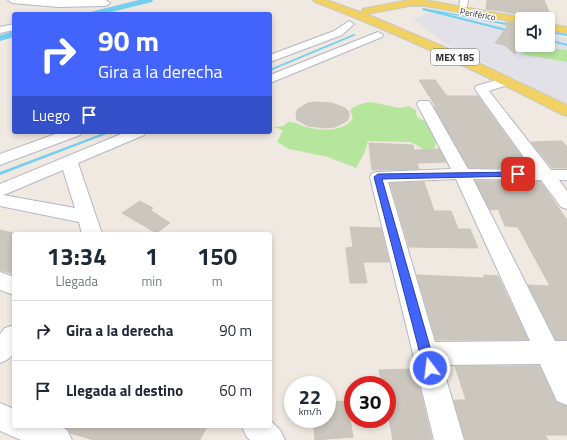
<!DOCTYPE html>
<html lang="es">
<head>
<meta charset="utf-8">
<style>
	body { margin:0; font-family:"Titillium Web",sans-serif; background:#f2f2f3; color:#1f2937; height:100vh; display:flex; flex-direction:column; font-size:15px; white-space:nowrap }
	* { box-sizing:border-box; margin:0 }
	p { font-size:13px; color:#747a83 }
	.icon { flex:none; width:22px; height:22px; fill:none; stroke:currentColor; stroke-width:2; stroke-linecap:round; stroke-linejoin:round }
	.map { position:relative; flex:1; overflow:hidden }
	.side { position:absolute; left:12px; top:232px; width:260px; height:196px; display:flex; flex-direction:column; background:#fff; border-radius:4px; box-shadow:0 2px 6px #0003 }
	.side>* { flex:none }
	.hud { position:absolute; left:12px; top:12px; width:260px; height:122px; border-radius:4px; box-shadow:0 2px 6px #0003; background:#4264fb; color:#fff; overflow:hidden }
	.fabs { position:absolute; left:515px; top:12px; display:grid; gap:8px }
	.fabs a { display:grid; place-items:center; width:40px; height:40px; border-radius:4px; background:#fff; box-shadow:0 2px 6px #0003; font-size:20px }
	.speed { position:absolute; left:284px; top:376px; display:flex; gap:8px; font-size:20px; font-weight:700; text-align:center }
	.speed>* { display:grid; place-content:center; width:52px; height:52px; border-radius:50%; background:#fff; box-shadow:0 2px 6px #0003; line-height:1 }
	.speed small { font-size:10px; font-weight:400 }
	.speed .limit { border:6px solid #d22; background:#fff; color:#111 }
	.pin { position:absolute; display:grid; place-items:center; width:34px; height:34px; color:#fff; margin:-17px; border-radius:8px; box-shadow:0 2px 6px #0006 }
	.me { position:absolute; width:44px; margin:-22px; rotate:345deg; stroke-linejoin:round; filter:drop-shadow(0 0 3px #0008) }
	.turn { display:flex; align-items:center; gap:14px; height:84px; padding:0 20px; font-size:18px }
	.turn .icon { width:52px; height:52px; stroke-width:2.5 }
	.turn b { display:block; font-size:28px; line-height:34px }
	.then { display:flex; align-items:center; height:38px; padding:0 20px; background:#0003; gap:8px; font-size:15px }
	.eta { display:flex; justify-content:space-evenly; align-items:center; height:68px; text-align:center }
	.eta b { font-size:24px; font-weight:700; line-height:28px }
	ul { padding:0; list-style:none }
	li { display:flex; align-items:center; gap:12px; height:60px; padding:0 20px; border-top:1px solid #e0e1e3 }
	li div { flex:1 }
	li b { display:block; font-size:15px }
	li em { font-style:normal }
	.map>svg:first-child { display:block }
	.industrial { fill:#e3e1e8 }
	.green { fill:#b6e59e }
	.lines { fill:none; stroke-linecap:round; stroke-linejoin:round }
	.stream { fill:#75cff0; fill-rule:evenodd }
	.canal { fill:#75cff0; fill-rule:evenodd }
	.building { fill:#cbc7bf; stroke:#cbc5ba }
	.minor-casing { stroke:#b4b7c1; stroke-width:2 }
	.major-casing { stroke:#c9c9c9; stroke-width:2 }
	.minor { fill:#fff; fill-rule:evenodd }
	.major { fill:#f2d163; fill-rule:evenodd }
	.route { fill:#4264fb; stroke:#2b41a3 }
	.labels { text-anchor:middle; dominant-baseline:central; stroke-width:3; stroke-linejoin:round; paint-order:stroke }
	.far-street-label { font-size:9px; fill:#2e2e2e; stroke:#fff }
	.shield { fill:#fff; stroke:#6d6d6d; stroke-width:1 }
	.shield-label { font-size:10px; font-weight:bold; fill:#2e2e2e }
</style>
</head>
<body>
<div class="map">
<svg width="567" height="440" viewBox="0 0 567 440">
	<rect width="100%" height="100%" fill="#efe9e1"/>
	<path class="industrial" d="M428,12L522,29V45H548V34L567,38V105L446,44L413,19Z"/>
	<path class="green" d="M525,45H540L541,47L567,50V62L525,55L519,49Z
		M371,102L399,108L409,106L416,110L417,117L428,123L439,140L435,144V148L425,150L411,142L368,141L364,154L356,168L328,157L289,149L277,142L283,130L273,127L283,126L288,122C298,122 302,127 312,128C325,131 345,131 353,118L350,110C356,105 363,103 371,102Z"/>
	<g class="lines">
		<path class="stream" d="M423,8L522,26V28L444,13L522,33V35L422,10Z
			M548,31L567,34V36L548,33Z
			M354,34L356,35L270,71V69Z
			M548,39L567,44V46L548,41Z
			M106,132H112L0,175V172Z"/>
		<path class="canal" d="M139,0H153L152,2L103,14H89L90,12Z
			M14,31V37L0,41V35Z"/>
	</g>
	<path class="building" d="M487,0H544L551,16L526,14L528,17L502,11L486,9Z
		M505,22L522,24V42L515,54L504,45L495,43L507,27Z
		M419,80H435L447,96H478L530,168H469L434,107H436Z
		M316,102L332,103L345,108L349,112V117L347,121L335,127L326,128L308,126L297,120L296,113L298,109L308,103Z
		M562,141L567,147V168H552L531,142Z
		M369,143L413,145L414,150L439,149L446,162L417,163L419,169L372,170Z
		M475,181H540L567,220V340H556L528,285L550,286L518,227L505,226L498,209L490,210Z
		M424,182L434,211H451L458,229H470L478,248L409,247L390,183Z
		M140,201L153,208L150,210L170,223L156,233L122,213Z
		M350,227L381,228L389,262H363L367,283H350L346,248L353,247Z
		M0,230L14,233V274L0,270Z
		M417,275L484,278V275L498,276L528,340H436Z
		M455,366H539L556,402L567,406V435H545L548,440H465L454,400H466Z
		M415,369L432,440H393L387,409V385H382L379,370Z
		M347,401L353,437L315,440L313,419H327V402Z
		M62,426H207L200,440H94L70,433L68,429Z"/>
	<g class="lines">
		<g class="minor-casing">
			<path id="minor" d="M8,0H106L110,3L106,6L58,7L12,3Z
				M460,0H468L466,11H460L459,9Z
				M349,21L354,24L342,35L270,62V55L334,31Z
				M14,24V30L0,33V27Z
				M378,32L383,35L382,37L270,83V75Z
				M507,77L511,78L513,81L511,84L489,91L551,170H567V180H559L567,191V209L561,207L541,180L473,179L555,341H567V405L557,401L540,364L442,365L464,440H434L370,177L372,173L378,172L451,169L417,104L419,101H429L431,104L468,169L533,170L475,89L476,86ZM456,179L530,341L435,342L388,182Z
				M61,132H82L80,135L0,165V154Z
				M126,132H146L144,135L78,163L102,234H82L79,222L0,206V184ZM63,170L75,208L3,195L6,194Z
				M0,272L14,277V295L0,290Z
				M14,325C14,344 20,356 0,363V334L5,328Z
				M0,403L14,409V426H59L67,430L72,440H21L0,431Z
				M270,420L280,430L285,440H250L246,436L242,426H270Z"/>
		</g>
		<g class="major-casing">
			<path id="major" d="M313,0H327L363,13L362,11L363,9L367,8L409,0H425L526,18L527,19H522V23L425,6H409L367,14L364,13L449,49L567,105V116L561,114C481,73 400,34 315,2Z
				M548,24L567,27V33L548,30Z"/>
		</g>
		<use href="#minor" class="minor"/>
		<use href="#major" class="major"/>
	</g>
	<path class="route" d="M518,172L523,174L521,176L382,179L436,368L434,373L430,374L425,373L374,177L378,174Z"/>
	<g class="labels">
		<g class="far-street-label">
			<text transform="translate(478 14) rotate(10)">Periférico</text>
		</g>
		<rect class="shield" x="431" y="49" width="48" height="16" rx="3"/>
		<g class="shield-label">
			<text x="455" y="57">MEX 185</text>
		</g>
	</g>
</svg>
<div class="fabs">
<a><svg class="icon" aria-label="sound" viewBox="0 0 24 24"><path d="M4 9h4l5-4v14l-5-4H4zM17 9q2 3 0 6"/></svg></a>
</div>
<div class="speed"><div>22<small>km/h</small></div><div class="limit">30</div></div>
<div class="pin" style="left:518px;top:174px;background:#d93025"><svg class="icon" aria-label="arrive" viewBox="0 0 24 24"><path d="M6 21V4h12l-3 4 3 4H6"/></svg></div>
<svg class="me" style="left:430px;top:368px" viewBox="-20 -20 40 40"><circle r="17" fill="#4264fb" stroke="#fff" stroke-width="3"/><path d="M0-11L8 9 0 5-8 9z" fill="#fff"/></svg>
<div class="hud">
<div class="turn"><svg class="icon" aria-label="right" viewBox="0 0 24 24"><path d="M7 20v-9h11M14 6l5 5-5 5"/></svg><div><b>90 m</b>Gira a la derecha</div></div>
<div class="then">Luego<svg class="icon" aria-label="arrive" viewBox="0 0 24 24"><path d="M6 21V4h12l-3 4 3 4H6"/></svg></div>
</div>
<section class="side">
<div class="eta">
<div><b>13:34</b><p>Llegada</p></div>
<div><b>1</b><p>min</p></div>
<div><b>150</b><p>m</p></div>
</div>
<ul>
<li><svg class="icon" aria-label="right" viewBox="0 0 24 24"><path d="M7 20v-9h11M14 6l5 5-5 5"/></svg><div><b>Gira a la derecha</b></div><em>90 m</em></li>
<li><svg class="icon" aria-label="arrive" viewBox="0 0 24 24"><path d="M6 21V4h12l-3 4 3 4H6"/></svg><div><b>Llegada al destino</b></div><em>60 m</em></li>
</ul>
</section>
</div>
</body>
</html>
